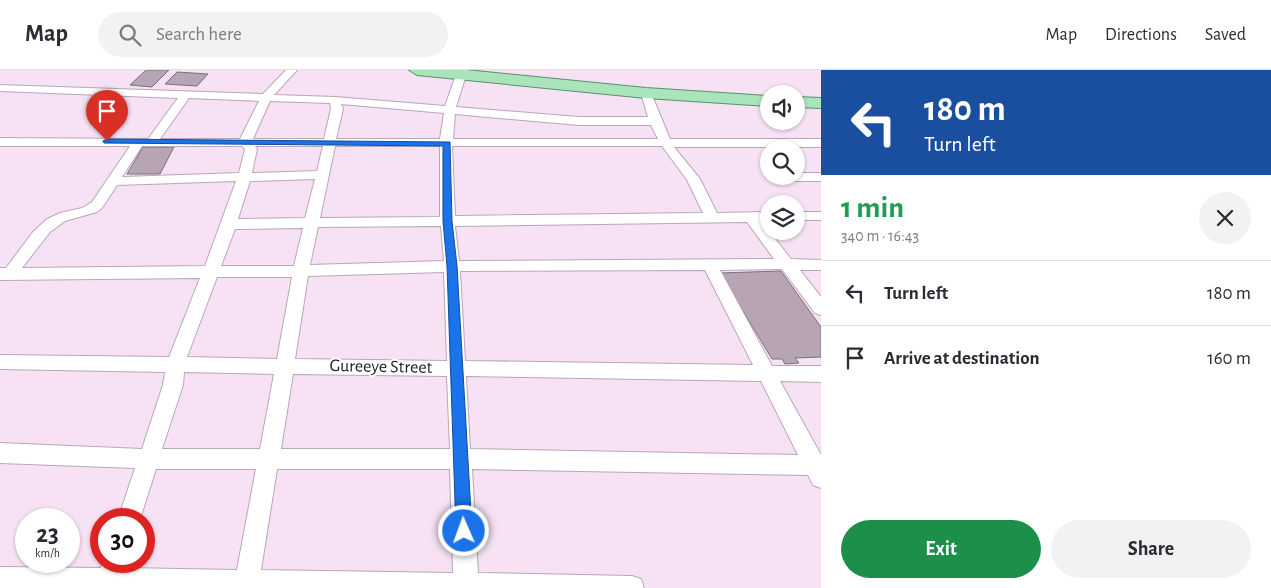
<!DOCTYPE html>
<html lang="en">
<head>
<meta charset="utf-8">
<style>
	body { margin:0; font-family:"Alegreya Sans",sans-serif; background:#f2f2f3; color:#2b2b33; height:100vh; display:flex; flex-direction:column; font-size:19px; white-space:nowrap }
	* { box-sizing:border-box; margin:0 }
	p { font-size:16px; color:#7c7c81 }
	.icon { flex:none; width:28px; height:28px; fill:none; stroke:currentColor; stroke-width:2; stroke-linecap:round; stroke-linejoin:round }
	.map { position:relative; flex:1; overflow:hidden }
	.sheet { display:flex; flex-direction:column; background:#fff; width:450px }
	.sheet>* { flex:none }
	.banner { background:#1a4fa0; color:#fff; overflow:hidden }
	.tools { position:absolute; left:760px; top:15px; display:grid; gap:10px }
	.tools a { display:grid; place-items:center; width:45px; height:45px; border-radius:50%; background:#fff; box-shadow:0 1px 4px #0004; font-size:25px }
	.speed { position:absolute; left:15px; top:438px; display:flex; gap:10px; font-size:25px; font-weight:700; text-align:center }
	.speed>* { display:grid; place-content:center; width:65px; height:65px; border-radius:50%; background:#fff; box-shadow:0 1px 4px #0004; line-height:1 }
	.speed small { font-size:12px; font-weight:400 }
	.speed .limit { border:8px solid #d22; background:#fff; color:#111 }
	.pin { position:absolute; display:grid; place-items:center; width:42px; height:42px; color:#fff; margin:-51px -21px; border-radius:50% 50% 50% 0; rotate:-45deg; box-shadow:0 0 5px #0007 }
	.pin .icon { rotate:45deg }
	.me { position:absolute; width:55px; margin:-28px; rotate:358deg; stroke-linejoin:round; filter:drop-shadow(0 0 4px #0008) }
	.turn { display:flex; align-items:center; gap:18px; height:105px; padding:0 20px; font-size:22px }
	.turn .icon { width:65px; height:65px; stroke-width:2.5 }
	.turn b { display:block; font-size:35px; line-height:42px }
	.round { display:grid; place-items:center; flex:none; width:52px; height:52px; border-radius:26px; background:#f2f2f3 }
	.headline { display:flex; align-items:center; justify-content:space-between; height:85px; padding:0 20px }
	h1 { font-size:30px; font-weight:600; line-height:38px; color:#1e9e55 }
	.cta { display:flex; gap:10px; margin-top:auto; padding:10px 20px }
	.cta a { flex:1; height:58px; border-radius:30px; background:#1c904a; color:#fff; font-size:20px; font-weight:600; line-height:58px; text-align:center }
	.cta a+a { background:#f2f2f3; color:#2b2b33 }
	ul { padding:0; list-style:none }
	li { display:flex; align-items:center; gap:15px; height:65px; padding:0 20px; border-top:1px solid #e1e1e2 }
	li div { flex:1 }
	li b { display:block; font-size:19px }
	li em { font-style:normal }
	header { display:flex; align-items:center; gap:30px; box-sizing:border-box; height:70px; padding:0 25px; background:#fff; border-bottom:1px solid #e1e1e2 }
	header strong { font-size:24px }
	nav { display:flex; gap:28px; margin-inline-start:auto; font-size:18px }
	.search { width:350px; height:45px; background:#f2f2f3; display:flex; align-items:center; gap:12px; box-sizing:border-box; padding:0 18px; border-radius:28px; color:#7c7c81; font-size:19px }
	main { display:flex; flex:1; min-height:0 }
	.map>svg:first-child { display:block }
	.building { fill:#b7a4b5; stroke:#7f6e7d }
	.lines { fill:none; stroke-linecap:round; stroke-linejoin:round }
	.minor-casing { stroke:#b9a6b7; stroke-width:2 }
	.primary-casing { stroke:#579268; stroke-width:2 }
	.minor { fill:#fff; fill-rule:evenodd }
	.primary { fill:#aae4bb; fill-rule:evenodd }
	.route { fill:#1a73e8; stroke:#114b97 }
	.labels { text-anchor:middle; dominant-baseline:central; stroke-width:4; stroke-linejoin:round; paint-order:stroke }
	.street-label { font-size:18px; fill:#241c23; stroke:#fff }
</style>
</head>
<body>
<header>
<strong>Map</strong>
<div class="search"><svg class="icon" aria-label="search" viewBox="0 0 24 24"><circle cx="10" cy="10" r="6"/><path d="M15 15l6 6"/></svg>Search here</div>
<nav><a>Map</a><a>Directions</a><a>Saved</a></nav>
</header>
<main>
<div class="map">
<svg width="821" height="518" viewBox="0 0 821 518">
	<rect width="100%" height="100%" fill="#f6e2f4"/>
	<path class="building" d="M146,0H169L152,17L130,15Z
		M177,2L208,4L197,16L165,14Z
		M143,77H174L160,104H127Z
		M781,201L821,257V287L795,288L799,293L785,294L782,289H772L720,203Z"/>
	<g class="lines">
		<g class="minor-casing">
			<path id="minor" d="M286,0H297L274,25L335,27L445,36L456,5L461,2L466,5L456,37L579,47H648L641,23L646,20L651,23L670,69H821V77H674L700,109L717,143L769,142V152H762L791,189L821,190V200H800L821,227V245L815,243L782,199L720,200L772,296H821V312L780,311L821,385V418L813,415L808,405L472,399L478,503L632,506L641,509L644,518H0V497L101,498L103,491H127L125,498L237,500L256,399H156L140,449H118L135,398L0,393V373L142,379L163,315L165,302L0,299V285L169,287L200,208L0,210V198H6L33,162L47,149L60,143L82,138L92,132L130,76H0V68L148,69L178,28L0,21V15L263,24ZM189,28L259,31L240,69H160ZM270,31L330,33L331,39L324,69H253ZM341,34L444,43L440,69H336L343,39ZM455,44L579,55H651L658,69H453ZM142,76H242L245,79L239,103L122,107ZM255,76H323L317,101L252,103L257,79ZM335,76H440V147L320,148ZM452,76H662L687,110L703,143L455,146ZM315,109L305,148L238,149L250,111ZM236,111L205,196L22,198L50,162L65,151L97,142L102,138L117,115ZM747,152L774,189L459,191L455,156ZM441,156L444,191L310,195L318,157ZM303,158L294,196H221L235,159ZM705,200L753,295L465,291L460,201ZM444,202L447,291L295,289L308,206ZM217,207H292L277,289L187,287ZM184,302L274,304L260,379H162L183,315ZM293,304L447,306L450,379H281ZM466,306L761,311L798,385L470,379ZM277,399H450L453,503L261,500Z
				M796,103H821V111H787L780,107L796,106Z
				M796,142H821V150H796Z"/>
		</g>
		<g class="primary-casing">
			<path id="primary" d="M409,0H466L646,18L769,26V36L646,28L417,5Z
				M796,27L821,28V38L796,37Z"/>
		</g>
		<use href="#minor" class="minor"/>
		<use href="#primary" class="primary"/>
	</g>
	<path class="route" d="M107,69L450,72L452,151L457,196L472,461L469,467L464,469L459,467L456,461L447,196L443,151V76L104,73L103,71Z"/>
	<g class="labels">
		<g class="street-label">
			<text transform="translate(381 297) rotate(1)">Gureeye Street</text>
		</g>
	</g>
</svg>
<div class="tools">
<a><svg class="icon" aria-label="sound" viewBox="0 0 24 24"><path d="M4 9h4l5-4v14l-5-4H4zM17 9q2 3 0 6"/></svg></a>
<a><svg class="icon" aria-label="search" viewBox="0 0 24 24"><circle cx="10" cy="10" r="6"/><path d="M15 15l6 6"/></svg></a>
<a><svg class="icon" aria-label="layers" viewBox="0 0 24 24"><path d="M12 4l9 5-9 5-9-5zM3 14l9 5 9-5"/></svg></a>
</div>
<div class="speed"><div>23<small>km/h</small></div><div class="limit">30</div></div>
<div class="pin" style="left:107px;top:71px;background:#d93025"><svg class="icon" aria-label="arrive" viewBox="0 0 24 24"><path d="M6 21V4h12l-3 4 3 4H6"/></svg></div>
<svg class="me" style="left:464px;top:461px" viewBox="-20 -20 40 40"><circle r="17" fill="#1a73e8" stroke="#fff" stroke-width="3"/><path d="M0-11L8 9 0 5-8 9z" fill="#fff"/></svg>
</div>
<section class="sheet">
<div class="banner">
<div class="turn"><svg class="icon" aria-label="left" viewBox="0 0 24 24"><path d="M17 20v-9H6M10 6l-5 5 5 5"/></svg><div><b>180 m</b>Turn left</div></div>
</div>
<div class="headline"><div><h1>1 min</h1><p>340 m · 16:43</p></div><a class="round"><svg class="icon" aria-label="close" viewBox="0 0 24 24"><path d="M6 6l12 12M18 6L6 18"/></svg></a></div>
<ul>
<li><svg class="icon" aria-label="left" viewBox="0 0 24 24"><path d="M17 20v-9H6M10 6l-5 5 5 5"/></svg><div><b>Turn left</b></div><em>180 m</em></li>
<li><svg class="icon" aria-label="arrive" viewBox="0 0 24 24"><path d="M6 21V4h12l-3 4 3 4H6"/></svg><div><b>Arrive at destination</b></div><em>160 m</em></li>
</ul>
<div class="cta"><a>Exit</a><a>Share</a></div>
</section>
</main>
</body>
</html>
